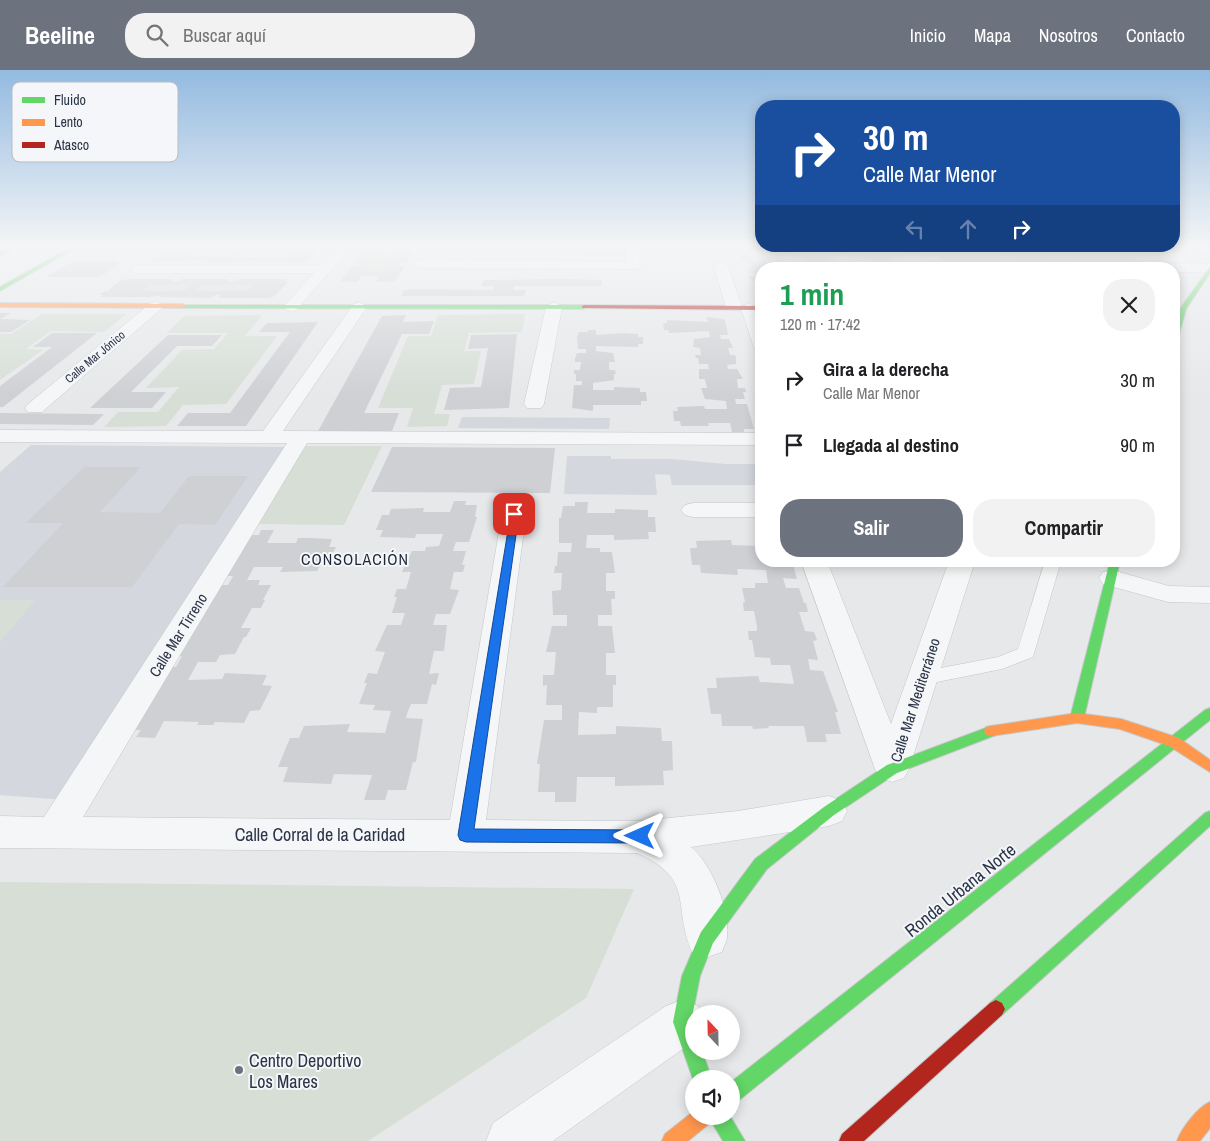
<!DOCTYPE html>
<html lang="es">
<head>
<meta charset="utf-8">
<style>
	body { margin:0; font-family:"Archivo Narrow",sans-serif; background:#f2f2f2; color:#202124; height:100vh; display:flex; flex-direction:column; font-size:19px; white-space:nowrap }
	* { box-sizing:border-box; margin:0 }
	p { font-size:16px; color:#757577 }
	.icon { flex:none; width:28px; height:28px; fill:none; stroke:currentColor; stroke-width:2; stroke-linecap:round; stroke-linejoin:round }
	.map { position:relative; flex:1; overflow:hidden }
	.panel { position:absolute; left:755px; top:192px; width:425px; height:305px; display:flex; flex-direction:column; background:#fff; border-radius:20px; box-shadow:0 2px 12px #0003 }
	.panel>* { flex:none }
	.banner { position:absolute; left:755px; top:30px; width:425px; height:152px; border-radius:20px; box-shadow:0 2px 12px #0003; background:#1a4fa0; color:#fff; overflow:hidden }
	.needle { width:32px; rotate:338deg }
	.fabs { position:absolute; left:685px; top:935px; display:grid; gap:10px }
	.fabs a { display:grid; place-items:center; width:55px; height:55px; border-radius:50%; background:#fff; box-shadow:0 2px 12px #0003; font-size:25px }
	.pin { position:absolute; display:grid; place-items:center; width:42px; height:42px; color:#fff; margin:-21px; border-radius:10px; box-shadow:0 2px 8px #0006 }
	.me { position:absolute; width:55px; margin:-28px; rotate:270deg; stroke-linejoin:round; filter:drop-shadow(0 0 4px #0008) }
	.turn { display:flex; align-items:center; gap:18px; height:105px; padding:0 25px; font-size:22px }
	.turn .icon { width:65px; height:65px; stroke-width:2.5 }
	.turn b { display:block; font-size:35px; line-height:42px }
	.lanes { display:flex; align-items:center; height:48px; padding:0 25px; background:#0003; justify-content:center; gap:25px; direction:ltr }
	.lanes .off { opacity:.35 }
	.round { display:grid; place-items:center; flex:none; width:52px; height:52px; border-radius:20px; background:#f2f2f2 }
	.headline { display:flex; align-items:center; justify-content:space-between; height:85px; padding:0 25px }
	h1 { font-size:30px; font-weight:700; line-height:38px; color:#1e9e55 }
	.button { display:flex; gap:10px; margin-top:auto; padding:10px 25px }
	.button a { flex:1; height:58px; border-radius:20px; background:#6c737f; color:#fff; font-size:20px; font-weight:700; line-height:58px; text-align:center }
	.button a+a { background:#f2f2f2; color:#202124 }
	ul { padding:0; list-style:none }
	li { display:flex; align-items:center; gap:15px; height:65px; padding:0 25px }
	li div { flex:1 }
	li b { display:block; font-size:19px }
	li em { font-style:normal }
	header { display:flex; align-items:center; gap:30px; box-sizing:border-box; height:70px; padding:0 25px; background:#6c737f; color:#fff }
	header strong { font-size:24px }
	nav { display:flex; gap:28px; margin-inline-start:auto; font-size:18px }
	.search { width:350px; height:45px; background:#f2f2f2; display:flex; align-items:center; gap:12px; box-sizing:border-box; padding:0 18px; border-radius:20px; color:#757577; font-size:19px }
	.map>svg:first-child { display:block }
	.built { fill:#d4d7dd }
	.green { fill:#d6ded6 }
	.building { fill:#ced0d3; fill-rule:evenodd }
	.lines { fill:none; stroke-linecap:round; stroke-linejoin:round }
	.lane-casing { stroke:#c4c6c8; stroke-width:1 }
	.street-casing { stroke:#c4c6c8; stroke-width:1 }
	.fast-casing { stroke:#c4c6c8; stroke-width:2 }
	.slow-casing { stroke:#c4c6c8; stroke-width:2 }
	.jam-casing { stroke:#c4c6c8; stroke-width:2 }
	.lane { fill:#f5f6f7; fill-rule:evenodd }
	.street { fill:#f5f6f7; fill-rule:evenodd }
	.fast { fill:#63d668; fill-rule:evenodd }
	.slow { fill:#ff974d; fill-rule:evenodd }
	.jam { fill:#b3261e; fill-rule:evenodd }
	.route { fill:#1a73e8; stroke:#114b97 }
	.poi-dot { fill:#6c737f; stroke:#f4f6f9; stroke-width:2 }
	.labels { text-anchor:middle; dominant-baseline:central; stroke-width:4; stroke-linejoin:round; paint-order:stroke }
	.far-street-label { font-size:12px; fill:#2b3445; stroke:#f4f6f9 }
	.street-label { font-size:15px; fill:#2b3445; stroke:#f4f6f9 }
	.neighbourhood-label { font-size:16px; letter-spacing:1px; fill:#1d2536; stroke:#f4f6f9 }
	.near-street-label { font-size:18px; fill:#2b3445; stroke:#f4f6f9 }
	.near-poi-label { font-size:18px; fill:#2b3445; stroke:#f4f6f9; text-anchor:start }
	.key { fill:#f4f6f9; stroke:#b8bcc3; stroke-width:1 }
	.key-label { font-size:14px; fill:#2b3445 }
</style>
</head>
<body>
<header>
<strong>Beeline</strong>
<div class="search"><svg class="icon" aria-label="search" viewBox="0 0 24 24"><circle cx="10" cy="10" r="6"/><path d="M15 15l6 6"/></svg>Buscar aquí</div>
<nav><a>Inicio</a><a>Mapa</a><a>Nosotros</a><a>Contacto</a></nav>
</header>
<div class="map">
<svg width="1210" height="1071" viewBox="0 0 1210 1071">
	<rect width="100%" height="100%" fill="#e6e8ea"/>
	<path class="built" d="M462,347L610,348L609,359L458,358Z
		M31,375L289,377L66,730L0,725V402Z
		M567,386H611V389H672L726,394H761V415H672L670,405L655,404L657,425L564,424Z"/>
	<path class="green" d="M376,187H392L382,202H365Z
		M150,215H191L184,221H142Z
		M202,215H253L247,221H195Z
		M42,244H127L104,262L51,261L26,279L43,280L0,310V264H11Z
		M525,244L522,262L469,263L464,281H481L474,314L442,315L434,344H450L447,356L407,357L413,338H378L408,266H431L438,245Z
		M262,245L245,266H277L226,334L183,335L166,356L104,357L118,342H158L179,317L146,318L182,280L214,279L228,263H167L184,246Z
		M305,376H382L344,455L257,454Z
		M0,530H36L0,572Z
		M0,812L634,819L586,928L368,1071H0Z"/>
	<path class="building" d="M596,176H612V180H625V185H582L583,180H596Z
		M173,177L221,179L223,177L273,179L318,177L316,179H320L309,190L303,192H258L260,190H256L249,192H204L207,190L151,192L154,190H150L158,186L166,178ZM195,182H232L226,186H188ZM242,182H288L283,187H236Z
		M382,179L378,184H394L398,179L415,180L406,193H400L398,196H405L395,211L375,212L379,206H362L357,212L340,211L352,196L360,195L354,193L364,180ZM376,187H392L382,202H365Z
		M754,184L768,185L770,190H766L770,199H761V228H757L756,222H760L754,211H751L749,206H756L754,203H748L746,199H750L746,190H742L740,186Z
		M815,184L830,185L832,190H828L834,199H814L809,190H805L801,186Z
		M876,185L890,186L893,190H889L897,199H877L870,191H866L862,186Z
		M940,185H999L1002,187H1010L1007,185L1073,187L1070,185H1130L1142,192H1138L1141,193H1085L1082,191H1074L1077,194L1016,193L1013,191H1005L1007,193H951L940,189L938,186H942Z
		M78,191H118L116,193H122L100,207H46L70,193Z
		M127,209H174L171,211H180L182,209H230L227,211H237L239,209H287L284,211L288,212L275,226L269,228H218L221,225H216L209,228L159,227L162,225L150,227H100L103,225H99L105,221H108L119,211ZM150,215H191L184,221H142ZM202,215H253L247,221H195Z
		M561,209L602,210V216H514L513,220H526L524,226H401L404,220L412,219L493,220L494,216H481L484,210Z
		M0,243H11L0,249L30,250L11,262H0Z
		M406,245L403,252L434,251L429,264H402L364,343H399L392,361H318L382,246Z
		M706,247L724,249L726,254L728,265H720L721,269H729L733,278H728L730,285H735L736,288V294L727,295L728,299H737L743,309H737L738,318H745L746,322H743L745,329H735L736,334H747L754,359H744V362H732L730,353H708L709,356H681L680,351H674L673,341H678L677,337L704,336L705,339H727L726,331L705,329L702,321L701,318H707L705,309H699V299H709L708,294H699L698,288H696L695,285H701L700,278L693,277L694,269L710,267L709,261L669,263L668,260H664L663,253H667V250L708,252Z
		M318,252L246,356H177L188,343H230L290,262H259L267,253Z
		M588,260H596V265L623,263L638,264V267H643V274H638V277L596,276V281L613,283L615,292H609V298L610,300H615L616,304H614V310L593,313V320H614V317L640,318V322H646L647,331H641V335H593V341L572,338L574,315H582V311H576V304H574V300H580L581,292H575V289L577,283H586V279H578L577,267L579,262H588Z
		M52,263H97L3,337H0V316L52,277H33Z
		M517,264L509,338L444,340L450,318L481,317L488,278L468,279L471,265Z
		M168,265H222L212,276H177L131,322H166L152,338H90Z
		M0,343L104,344L93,355L0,354Z
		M392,377L555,378L550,423L371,422Z
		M84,397H141L100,442L160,443L189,406H248L215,455L179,454L132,517H3L63,453H26Z
		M454,431H466L465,435H477L475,447H477L469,472H456L454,477L453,481H466L462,495H465L463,502H454L450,519L459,520L450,544H436L433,555H447L444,581H434L429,604L439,603L436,615L432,614L427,634H411L408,641L406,648L423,649L416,692H413L406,720H388L385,730H364L372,705L334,704L331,714L283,712L288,697H278L290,668H299L304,656L350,654L347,662L385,663L391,641L373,640L375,635L359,634L367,613H364L368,603L377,604L385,582L375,581L387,555H401L405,543H392L397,527H394L397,519H406L411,502H402L412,481H425L426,477L439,476L443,464H416L415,468L380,467L383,460H376L382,445H389L391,439L424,438L423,442H450Z
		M575,432H588L587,443H615V439L648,440V447H655L656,462H648L649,469L614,470V465H587L586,478H600V482H612L615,503H606V521H615V529H611L612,545H598V556H612L615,583H606V605H616V615H613V637H597V643L579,642L578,665L616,664V656L661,658L662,671H672L673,700L663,701L664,715L615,716V707H577L576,732H555V722H538L540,694H537L544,650H562V635H546L547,615L543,616V605H554L556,582H546L552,556H567V545H553L552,521L561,520L562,503H554L555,496H557L558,482H571L572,473H559V448H561L563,436H575Z
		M261,460H274L267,473H296L298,468H310L332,469L329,477H336L328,493L321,494L317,501L280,502L283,497H254L247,510H260L258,515H271L263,530H265L261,538H252L241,558H251L246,567H244L235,584L220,585L216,592H198L188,610L222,609L225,603L267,605L262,615L272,616L260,640L250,641L244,653L215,652L213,655H197L199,652L164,651L155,668L136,667L141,660H124L163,597H176L182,586H172L215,515H228L233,506H220L245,465H259Z
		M758,463H761V491H792L797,509L783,508L786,518H799L804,533H806L808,542H799L805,561L814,562L817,570L813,571L818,590L808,589L810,600L823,601L838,642H835L841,664H825L827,672H807L804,656H768L769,658L753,659L752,656H722L721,644H711L707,618H717L716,608L758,606L760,612L794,614L790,595H771L770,588L755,587L752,570H749L748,561H757V556L754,541H744L743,533L745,532L742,518H755V513H768L766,500L737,499L738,505L701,503L700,495H692L690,478H697L696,471L731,470L732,475L761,476Z"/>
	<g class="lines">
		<g class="lane-casing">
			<path id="lane" d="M1045,491H1061L1033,587L1002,599L922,615L915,613L912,608L915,603L998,587L1018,579Z"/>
		</g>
		<g class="street-casing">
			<path id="street" d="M339,176H352L296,240L291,242L283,237L314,203H137L130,199L137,195H322Z
				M626,176H638L640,196L638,199L420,198L413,194L420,190L626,192Z
				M775,176H787L800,199H786Z
				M827,176H840L856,199H842Z
				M886,176H901L924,192L1210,194V202H1174V199H916Z
				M1112,176H1210V181L1118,180Z
				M721,192L728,196L742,237L739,240H729L726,237L714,196Z
				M156,231L164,236L161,239L42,342H28L25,338L28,334L151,233Z
				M359,232L367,237L283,361L761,363V375L307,373L83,747L450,750L502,444L506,439L514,437L522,439L526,444L486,750L640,751L738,741L829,726L842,731L847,741L842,751L829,756L691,777C712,794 730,840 727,867C727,872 723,877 722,882L707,887L692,882C672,836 696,809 637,783L0,778V746L44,747L287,373L0,372V360L263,361L354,234Z
				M554,232L562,237L544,334L541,338H527L524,334L546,237Z
				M749,233L757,238L761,251V280L755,279L753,275L741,238Z
				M693,433H761V447H693L685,445L681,440L685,435Z
				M801,491H827L891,654L949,491H975L909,699L904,708L892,712L880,708L875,699Z
				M1112,500L1169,516L1210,517V533L1168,532L1103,514L1099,508L1103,502Z
				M682,930L698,936L701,944H694V971L553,1071H486L493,1053L666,936Z"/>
		</g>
		<g class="fast-casing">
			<path id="fast" d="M12,176H18L0,186V182Z
				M73,176H79L0,221V217Z
				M1210,197V203L1186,239L1177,271L1174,273V260L1180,239Z
				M181,235H584L587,237L584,239L183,238L181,237Z
				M1110,491H1120L1084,648L1082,651L1077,653L1072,651L1070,648Z
				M1210,638V650L738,1031L731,1034V1012L1205,640Z
				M991,656L996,657L998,661L996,665L897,703L834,745L767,799L713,873L700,906L691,952L694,959V981H702L712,1009H694V1012L673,952L682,906L701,862L755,789L824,737L887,695Z
				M1210,741V756L1002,945L996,948L990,945L987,939L990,933L1205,743Z
				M708,1046H730L745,1071H723Z"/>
		</g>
		<g class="slow-casing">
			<path id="slow" d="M0,233L183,234L186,236L183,238L0,237Z
				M1077,643L1121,649L1179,668L1210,690V702L1169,676L1120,659L1077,653L991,666L986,665L984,661L986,657L991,656Z
				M1210,1032V1058L1200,1071H1177C1182,1058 1197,1038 1210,1032Z
				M694,1041V1046H713L710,1053L688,1071H662L665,1064Z"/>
		</g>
		<g class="jam-casing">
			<path id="jam" d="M584,235L761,236V240L582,238V236Z
				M996,930L1002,933L1005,939L1002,945L864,1071H839L842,1064L990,933Z"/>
		</g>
		<use href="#lane" class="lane"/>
		<use href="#street" class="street"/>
		<use href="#fast" class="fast"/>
		<use href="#slow" class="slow"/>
		<use href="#jam" class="jam"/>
	</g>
	<linearGradient id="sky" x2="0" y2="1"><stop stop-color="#93bae0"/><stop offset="0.54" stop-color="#f4f5f6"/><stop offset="1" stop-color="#f4f5f6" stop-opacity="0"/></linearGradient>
	<rect width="1210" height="326" fill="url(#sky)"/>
	<path class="route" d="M511,442L519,444L474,759L640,760L646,762L648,766L646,771L640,773L466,772L460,770L458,765Z"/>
	<circle class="poi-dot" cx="239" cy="1000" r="5"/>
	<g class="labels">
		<g class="far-street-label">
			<text transform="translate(95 287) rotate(-40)">Calle Mar Jónico</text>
		</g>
		<g class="street-label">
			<text transform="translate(178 565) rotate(-58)">Calle Mar Tirreno</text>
			<text transform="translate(915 630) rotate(-72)">Calle Mar Mediterráneo</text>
		</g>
		<g class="neighbourhood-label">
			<text x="355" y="489">CONSOLACIÓN</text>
		</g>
		<g class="near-street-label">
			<text x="320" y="764">Calle Corral de la Caridad</text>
			<text transform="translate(960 820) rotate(-39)">Ronda Urbana Norte</text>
		</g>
		<g class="near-poi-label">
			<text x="249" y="990">Centro Deportivo<tspan x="249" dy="21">Los Mares</tspan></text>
		</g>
	</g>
	<rect x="12" y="12" width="166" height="80" rx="8" class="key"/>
	<rect x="22" y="27" width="23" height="6" fill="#63d668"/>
	<rect x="22" y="49" width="23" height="7" fill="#ff974d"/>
	<rect x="22" y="72" width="23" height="6" fill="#b3261e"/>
	<g class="key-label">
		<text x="54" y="35">Fluido</text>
		<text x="54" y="57">Lento</text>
		<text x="54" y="80">Atasco</text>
	</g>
</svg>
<div class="fabs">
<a><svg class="needle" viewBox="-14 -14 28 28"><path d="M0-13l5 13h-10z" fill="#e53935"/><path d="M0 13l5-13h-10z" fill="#757577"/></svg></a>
<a><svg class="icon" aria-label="sound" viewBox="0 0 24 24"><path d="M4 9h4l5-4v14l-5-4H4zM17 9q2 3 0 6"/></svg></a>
</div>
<div class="pin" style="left:514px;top:444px;background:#d93025"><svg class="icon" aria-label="arrive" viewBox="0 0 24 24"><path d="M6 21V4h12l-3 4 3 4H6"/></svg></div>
<svg class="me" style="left:640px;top:766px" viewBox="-20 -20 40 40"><path d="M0-17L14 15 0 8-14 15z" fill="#1a73e8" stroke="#fff" stroke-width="4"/></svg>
<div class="banner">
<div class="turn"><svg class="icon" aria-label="right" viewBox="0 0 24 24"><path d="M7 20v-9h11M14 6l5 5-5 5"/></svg><div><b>30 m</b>Calle Mar Menor</div></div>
<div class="lanes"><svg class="icon off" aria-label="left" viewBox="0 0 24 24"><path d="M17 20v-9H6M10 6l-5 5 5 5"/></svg><svg class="icon off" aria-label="ahead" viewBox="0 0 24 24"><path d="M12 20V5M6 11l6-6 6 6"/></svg><svg class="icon" aria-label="right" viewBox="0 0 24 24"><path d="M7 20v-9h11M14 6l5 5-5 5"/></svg></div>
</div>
<section class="panel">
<div class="headline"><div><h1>1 min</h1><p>120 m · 17:42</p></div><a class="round"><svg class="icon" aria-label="close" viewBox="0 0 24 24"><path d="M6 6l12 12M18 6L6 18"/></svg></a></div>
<ul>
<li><svg class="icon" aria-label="right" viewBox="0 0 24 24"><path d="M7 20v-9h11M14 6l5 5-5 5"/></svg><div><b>Gira a la derecha</b><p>Calle Mar Menor</p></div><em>30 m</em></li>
<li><svg class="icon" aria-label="arrive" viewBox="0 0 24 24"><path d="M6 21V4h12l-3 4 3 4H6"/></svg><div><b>Llegada al destino</b></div><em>90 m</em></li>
</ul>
<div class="button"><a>Salir</a><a>Compartir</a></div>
</section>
</div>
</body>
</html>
